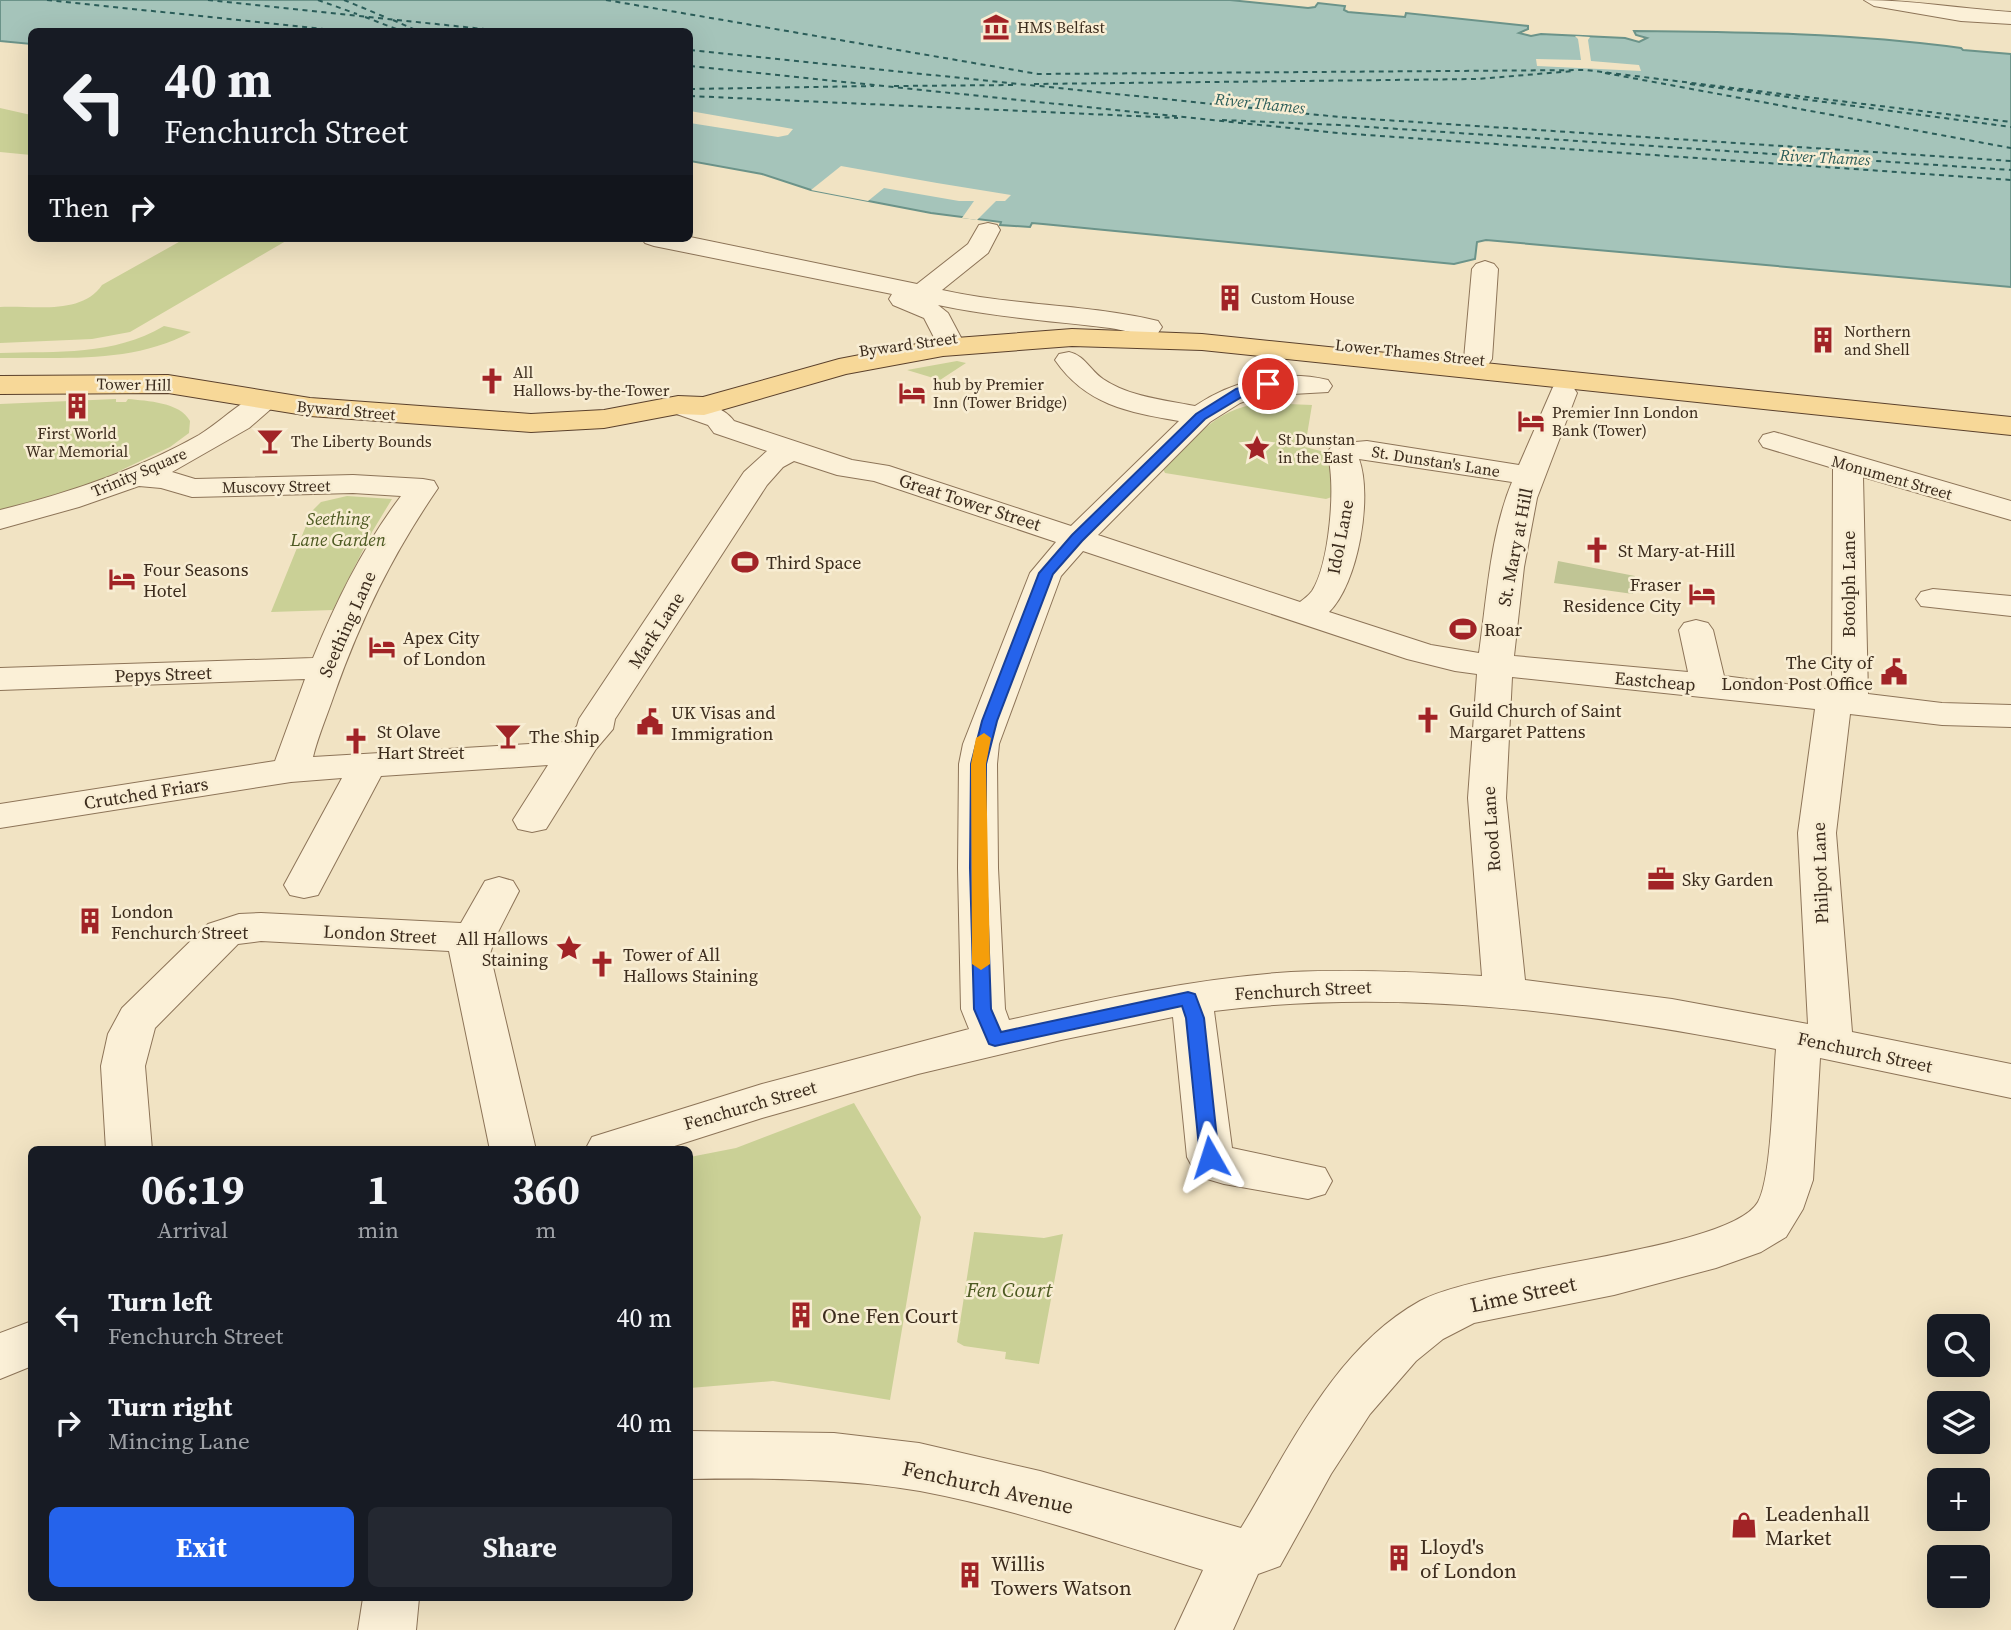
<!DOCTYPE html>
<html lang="en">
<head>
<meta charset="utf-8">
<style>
	body { margin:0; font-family:"Source Serif 4",serif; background:#242831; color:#f1f3f6; height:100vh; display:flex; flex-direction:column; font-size:26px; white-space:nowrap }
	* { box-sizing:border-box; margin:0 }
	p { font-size:23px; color:#9ea1a6 }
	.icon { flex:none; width:38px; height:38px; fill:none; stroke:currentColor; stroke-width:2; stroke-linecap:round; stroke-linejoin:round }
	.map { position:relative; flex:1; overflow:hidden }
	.details { position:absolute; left:28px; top:1146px; width:665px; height:455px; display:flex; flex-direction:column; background:#171b24; border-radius:10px; box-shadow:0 7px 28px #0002 }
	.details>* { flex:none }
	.banner { position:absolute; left:28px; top:28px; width:665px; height:214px; border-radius:10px; box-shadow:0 7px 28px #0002; background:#171b24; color:#f1f3f6; overflow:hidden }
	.controls { position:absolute; left:1927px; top:1314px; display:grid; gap:14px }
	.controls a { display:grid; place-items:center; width:63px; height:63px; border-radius:10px; background:#171b24; box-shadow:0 7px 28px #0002; font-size:35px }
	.pin { position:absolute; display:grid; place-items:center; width:60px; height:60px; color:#fff; margin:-30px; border:4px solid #fff; border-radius:50%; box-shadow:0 2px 7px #0007 }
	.me { position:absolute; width:77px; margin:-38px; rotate:354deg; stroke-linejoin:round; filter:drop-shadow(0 0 5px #0008) }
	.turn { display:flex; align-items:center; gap:24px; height:147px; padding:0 21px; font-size:32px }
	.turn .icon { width:91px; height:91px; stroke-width:2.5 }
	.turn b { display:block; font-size:49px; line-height:60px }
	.then { display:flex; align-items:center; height:66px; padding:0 21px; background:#0003; gap:14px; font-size:26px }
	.eta { display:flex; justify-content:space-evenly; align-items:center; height:119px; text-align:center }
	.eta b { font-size:42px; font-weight:700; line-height:49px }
	.primary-button { display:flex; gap:14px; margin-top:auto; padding:14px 21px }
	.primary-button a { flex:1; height:80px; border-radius:10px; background:#2563eb; color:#fff; font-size:28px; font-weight:700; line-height:80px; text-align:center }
	.primary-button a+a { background:#242831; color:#f1f3f6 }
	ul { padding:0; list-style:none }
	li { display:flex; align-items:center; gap:21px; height:105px; padding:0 21px }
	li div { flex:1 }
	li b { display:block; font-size:26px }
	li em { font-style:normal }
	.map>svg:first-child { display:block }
	.green { fill:#cad096 }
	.cemetery { fill:#c0c595 }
	.water { fill:#a5c4ba; stroke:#6b9389; stroke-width:2 }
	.pier { fill:#f1e3c3 }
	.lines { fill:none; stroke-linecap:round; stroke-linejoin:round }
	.ferry { stroke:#2b5d59; stroke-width:2; stroke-dasharray:5 4.5; stroke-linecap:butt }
	.minor-casing { stroke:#8d7458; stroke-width:2 }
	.major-casing { stroke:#5b412c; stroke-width:2 }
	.minor { fill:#fbf0d7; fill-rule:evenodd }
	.major { fill:#f7d898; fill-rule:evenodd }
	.route { fill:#2563eb; stroke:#184099; stroke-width:2 }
	.slow { fill:#f59e0b }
	.labels { text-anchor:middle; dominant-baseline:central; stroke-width:5; stroke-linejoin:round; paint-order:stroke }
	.far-poi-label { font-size:16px; fill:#3c2c1d; stroke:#f8edd3; text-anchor:start }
	.far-water-label { font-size:16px; font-style:italic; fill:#2b5d59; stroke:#f8edd3 }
	.far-street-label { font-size:16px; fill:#3c2c1d; stroke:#f8edd3 }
	.street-label { font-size:18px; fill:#3c2c1d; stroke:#f8edd3 }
	.park-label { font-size:18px; font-style:italic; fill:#4d5a22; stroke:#f8edd3 }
	.poi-label { font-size:18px; fill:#3c2c1d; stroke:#f8edd3; text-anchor:start }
	.near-park-label { font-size:21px; font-style:italic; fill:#4d5a22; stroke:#f8edd3 }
	.near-street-label { font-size:21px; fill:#3c2c1d; stroke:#f8edd3 }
	.near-poi-label { font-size:21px; fill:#3c2c1d; stroke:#f8edd3; text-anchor:start }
</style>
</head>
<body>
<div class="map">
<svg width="2011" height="1630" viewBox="0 0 2011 1630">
	<rect width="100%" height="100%" fill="#f1e3c3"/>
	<path class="green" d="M0,108L31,115V155L0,152Z
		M186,238H291L130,332L92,339L0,343V307C32,305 81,316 102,285Z
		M164,326L191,332C132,364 65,357 0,358V353C58,351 113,356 164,326Z
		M957,361L966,363L940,380L907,370Z
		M116,399V402H126L128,399C147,401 180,402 190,421L189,433L170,447L92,484L0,510V404Z
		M1263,403L1312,405L1305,447L1329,453L1324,464L1339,466L1340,494L1326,499L1165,473L1163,469C1200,438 1209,410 1263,403Z
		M347,496L392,499L372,532L333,610L271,612L312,511L321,502Z
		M854,1103L921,1217L890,1400L773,1381L690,1388V1157L736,1148Z
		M974,1232L1044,1238L1063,1234L1039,1364L1005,1359L1006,1352L964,1346L957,1342Z"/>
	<path class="cemetery" d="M1558,561L1635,576L1633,594L1554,583Z"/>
	<path class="water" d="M0,0H1230L1308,8L1315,7L1318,3L1345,6L1344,10L1348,12L1405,17L1406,13L1528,26V29L1519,33L1531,36L1541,34L1625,38L1639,42L1647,38L1636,35L1634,31C1742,32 1853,33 1961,48L1963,50L2011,54V287L1486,240L1477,242L1475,259L1454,264L1043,224L1032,223L1030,227L1000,225L1001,222L931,213L811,190L762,174L690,161V32H32L31,44L0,41Z"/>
	<path class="pier" d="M1575,36L1590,37L1588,40L1591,61L1639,65L1641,71L1537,66L1536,59L1581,60L1578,39Z
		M690,111L793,129L788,135L778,137L690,123Z
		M841,166L937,183L1011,195L1005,201H996L977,220L962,218L974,201H959L884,188L868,201L811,190Z"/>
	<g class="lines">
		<path class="ferry" d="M47,0L353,32
			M208,0L512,32
			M318,0L357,14
			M344,0L385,17
			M606,0L1038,74L1586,70L2011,122
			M365,17L404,32
			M393,20L420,32
			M690,50L1339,117L2011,161
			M690,66L1338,133L2011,180
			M1605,73L2011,148
			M1034,84L1477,79L1574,71
			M1690,84L2011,127
			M894,86L1014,85
			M690,89L874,86
			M690,96L1178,118
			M1222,120L1339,125L2011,170"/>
		<g class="minor-casing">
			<path id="minor" d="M1864,0C1914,0 1962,9 2011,12V24L1961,21L1874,6Z
				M988,223L997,225L1000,230L988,253L942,290C1013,306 1087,304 1158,321L1162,327L1158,333C1142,337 1126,330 1110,328C1052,321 995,317 938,305L948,313L966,347L962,353L952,355L942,353L924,318L893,305L889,299L892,294L654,246L645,243L641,238L690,237L917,284L968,244L979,225Z
				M1485,261L1494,264L1498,269L1492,359L1488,365L1478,367L1468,365L1464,359L1472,269L1476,264Z
				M1069,352C1084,355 1090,370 1103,379C1130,397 1164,400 1195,406C1233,380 1282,369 1328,380L1332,386L1328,392L1259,396L1240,403L1210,422L1098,535L1300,602C1304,599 1309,595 1312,591C1329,565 1337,483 1327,453L1333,444L1367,441L1519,465L1553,387L1563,384L1573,387L1577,393L1537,498L1524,567L1514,656L1688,672L1679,630L1684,623L1696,620L1708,623L1713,630L1724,676L1832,690L1833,468L1763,447L1759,441L1763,435L1774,432L1785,435L2011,501V520L1863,477L1868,694L1942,703L2011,705V727L1942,725L1850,714L1836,833L1852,1032L2011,1064V1098L1820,1058L1813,1180L1803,1209L1786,1237L1761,1252L1716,1268L1614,1295L1474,1323L1443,1339L1416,1361L1370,1414L1331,1474L1280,1566L1258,1574L1233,1630H1175L1203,1570C1109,1542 1016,1509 920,1491C844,1478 767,1478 690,1479V1431L834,1433L919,1443L1040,1471L1241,1528C1289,1449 1335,1348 1420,1301C1485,1266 1730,1251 1758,1202C1772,1177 1773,1083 1776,1049C1592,1013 1402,987 1214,1011L1232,1148L1325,1168L1332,1181L1325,1194L1308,1199L1224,1184L1207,1179L1194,1170L1187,1157L1173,1017L1061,1040L918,1074L762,1118L662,1150H585L592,1137L762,1084L969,1029L961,1009L958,868L959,764L963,744L1030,573L1056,542L874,481L837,475L794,461L783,467L767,485L615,719L613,729L596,749L546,829L532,832L518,829L513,820L548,765L381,776L318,895L304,898L290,895L284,885L342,778L291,782L0,828V804L275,761L305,679L0,690V668L313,658C336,601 364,545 401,496L353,493L192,497L161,488L139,486L79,507L0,529V510C69,493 137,470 199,435C217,424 238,404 256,395C263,391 269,393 276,395L280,401L249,428L172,472L195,479L353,475L423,479L434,481L438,488C392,555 361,619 334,695C327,716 318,736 313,757L564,742L577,726L579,719L744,472L767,451L714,433L708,425L668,411L664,405L668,399C686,394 723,405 734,421L852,460L889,466L1071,526L1179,421C1128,412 1086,405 1055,360L1059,354ZM1359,459L1512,482C1490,535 1487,597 1479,653L1431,645L1329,612C1358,584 1373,497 1359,459ZM1083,551L1407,659L1455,671L1477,674L1468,798L1482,976C1419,972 1355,969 1291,972C1196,978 1102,999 1009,1020L1005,1009L998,868L997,764L999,744L1061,576ZM1512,677L1815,709L1798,833L1808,1024L1672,999L1525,980L1506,798Z
				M1933,589L2011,596V616L1921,606L1916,599L1921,592Z
				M499,877L513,881L519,891L495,938L490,954L536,1150H490L449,951L261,941L238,944L155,1028L145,1066L152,1150H106L101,1066L108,1034L122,1008L208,924L239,914L261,913L461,923L485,881Z
				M32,1321V1366L0,1379V1333Z
				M363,1598H419L416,1630H358Z"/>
		</g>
		<g class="major-casing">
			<path id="major" d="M1072,329L1202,334L2011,417V435L1202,350L1072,346L943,356L846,374L704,415L678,414L604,428L531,432L310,416L168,393L0,394V376L168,375L310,398L531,414L604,410L678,396L703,397L839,359L943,339Z"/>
		</g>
		<use href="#minor" class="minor"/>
		<use href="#major" class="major"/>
	</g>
	<path class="route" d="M1268,381L1274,384L1272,387L1245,395L1205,419L1082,541L1053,574L997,721L986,764V868L991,1009L1001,1032L1188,992L1195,994L1204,1018L1219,1157L1217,1162L1210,1165L1203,1162L1200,1157L1186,1018L1182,1006L995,1046L989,1044L974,1009L970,868L971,764L982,721L1039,573L1072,535L1196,414L1236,389Z"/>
	<path class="slow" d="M984,733L991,738L986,764L990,964L981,970L972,964L971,764L976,738Z"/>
	<defs>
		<g id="museum-bare" transform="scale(2.1)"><path d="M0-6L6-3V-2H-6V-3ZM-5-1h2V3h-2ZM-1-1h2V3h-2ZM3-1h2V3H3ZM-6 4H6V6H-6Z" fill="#a12326" stroke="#f8edd3" stroke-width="2.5" paint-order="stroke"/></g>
		<g id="building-bare" transform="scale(2.1)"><path d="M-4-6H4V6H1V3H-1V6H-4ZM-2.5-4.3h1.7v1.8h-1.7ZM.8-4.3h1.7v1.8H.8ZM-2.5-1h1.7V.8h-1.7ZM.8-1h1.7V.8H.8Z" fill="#a12326" stroke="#f8edd3" stroke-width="2.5" paint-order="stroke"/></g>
		<g id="church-bare" transform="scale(2.1)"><path d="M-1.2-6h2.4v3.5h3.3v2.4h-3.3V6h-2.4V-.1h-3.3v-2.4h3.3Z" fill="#a12326" stroke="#f8edd3" stroke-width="2.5" paint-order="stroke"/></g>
		<g id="hotel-bare" transform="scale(2.1)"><path d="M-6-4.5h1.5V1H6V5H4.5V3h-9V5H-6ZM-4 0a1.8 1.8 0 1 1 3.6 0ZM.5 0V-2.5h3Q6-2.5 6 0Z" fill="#a12326" stroke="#f8edd3" stroke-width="2.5" paint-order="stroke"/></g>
		<g id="bar-bare" transform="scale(2.1)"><path d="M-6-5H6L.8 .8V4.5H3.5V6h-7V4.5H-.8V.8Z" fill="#a12326" stroke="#f8edd3" stroke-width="2.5" paint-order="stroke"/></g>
		<g id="sight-bare" transform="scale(2.1)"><path d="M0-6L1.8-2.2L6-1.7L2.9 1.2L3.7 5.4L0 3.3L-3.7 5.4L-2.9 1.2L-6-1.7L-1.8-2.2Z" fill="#a12326" stroke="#f8edd3" stroke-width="2.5" paint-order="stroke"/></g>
		<g id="stadium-bare" transform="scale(2.1)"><path d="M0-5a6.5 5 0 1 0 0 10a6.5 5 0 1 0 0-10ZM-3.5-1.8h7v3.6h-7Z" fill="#a12326" stroke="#f8edd3" stroke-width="2.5" paint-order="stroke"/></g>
		<g id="civic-bare" transform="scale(2.1)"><path d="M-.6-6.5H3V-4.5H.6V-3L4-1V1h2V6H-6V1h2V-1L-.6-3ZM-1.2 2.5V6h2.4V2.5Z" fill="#a12326" stroke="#f8edd3" stroke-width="2.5" paint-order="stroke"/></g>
		<g id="office-bare" transform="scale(2.1)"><path d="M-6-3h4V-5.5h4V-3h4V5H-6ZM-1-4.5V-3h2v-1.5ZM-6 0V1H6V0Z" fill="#a12326" stroke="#f8edd3" stroke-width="2.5" paint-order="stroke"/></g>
		<g id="shop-bare" transform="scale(2.1)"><path d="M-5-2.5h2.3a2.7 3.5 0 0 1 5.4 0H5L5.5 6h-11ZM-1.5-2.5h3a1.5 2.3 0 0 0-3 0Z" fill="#a12326" stroke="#f8edd3" stroke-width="2.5" paint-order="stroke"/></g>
	</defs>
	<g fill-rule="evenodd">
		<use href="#museum-bare" x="996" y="27"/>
		<use href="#building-bare" x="1230" y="298"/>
		<use href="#building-bare" x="1823" y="340"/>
		<use href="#church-bare" x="492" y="381"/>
		<use href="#hotel-bare" x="912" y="393"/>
		<use href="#building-bare" x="77" y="406"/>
		<use href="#hotel-bare" x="1531" y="421"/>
		<use href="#bar-bare" x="270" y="441"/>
		<use href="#sight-bare" x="1257" y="448"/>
		<use href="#church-bare" x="1597" y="550"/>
		<use href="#stadium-bare" x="745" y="562"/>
		<use href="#hotel-bare" x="122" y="579"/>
		<use href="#hotel-bare" x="1702" y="594"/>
		<use href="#stadium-bare" x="1463" y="629"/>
		<use href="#hotel-bare" x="382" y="647"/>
		<use href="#civic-bare" x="1894" y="672"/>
		<use href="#church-bare" x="1428" y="720"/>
		<use href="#civic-bare" x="650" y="722"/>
		<use href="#bar-bare" x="508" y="736"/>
		<use href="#church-bare" x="356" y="741"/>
		<use href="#office-bare" x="1661" y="879"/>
		<use href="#building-bare" x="90" y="921"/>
		<use href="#sight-bare" x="569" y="948"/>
		<use href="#church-bare" x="602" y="964"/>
		<use href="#building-bare" x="801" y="1315"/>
		<use href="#shop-bare" x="1744" y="1525"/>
		<use href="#building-bare" x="1399" y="1558"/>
		<use href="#building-bare" x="970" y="1575"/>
	</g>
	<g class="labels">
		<g class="far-poi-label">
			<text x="1017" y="27">HMS Belfast</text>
			<text x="1251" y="298">Custom House</text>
			<text x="1844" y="331">Northern<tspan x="1844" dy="18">and Shell</tspan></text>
			<text x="513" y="372">All<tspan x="513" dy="18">Hallows-by-the-Tower</tspan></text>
			<text x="933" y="384">hub by Premier<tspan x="933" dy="18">Inn (Tower Bridge)</tspan></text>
			<text x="1552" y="412">Premier Inn London<tspan x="1552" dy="18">Bank (Tower)</tspan></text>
			<text x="77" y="433" text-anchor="middle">First World<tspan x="77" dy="18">War Memorial</tspan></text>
			<text x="1278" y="439">St Dunstan<tspan x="1278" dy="18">in the East</tspan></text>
			<text x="291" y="441">The Liberty Bounds</text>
		</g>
		<g class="far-water-label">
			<text transform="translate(1260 103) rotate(6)">River Thames</text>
			<text transform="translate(1825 157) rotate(3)">River Thames</text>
		</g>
		<g class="far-street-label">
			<text transform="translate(908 344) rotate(-8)">Byward Street</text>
			<text transform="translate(1410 352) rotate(6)">Lower Thames Street</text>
			<text transform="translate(134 384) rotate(1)">Tower Hill</text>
			<text transform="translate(346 410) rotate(5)">Byward Street</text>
			<text transform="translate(1436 461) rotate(9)">St. Dunstan's Lane</text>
			<text transform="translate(139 472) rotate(-23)">Trinity Square</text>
			<text transform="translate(1892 477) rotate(16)">Monument Street</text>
			<text transform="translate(276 486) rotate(-1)">Muscovy Street</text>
		</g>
		<g class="street-label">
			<text transform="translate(970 502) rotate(18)">Great Tower Street</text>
			<text transform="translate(1340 537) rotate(-79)">Idol Lane</text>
			<text transform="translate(1515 547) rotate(-79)">St. Mary at Hill</text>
			<text transform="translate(1848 584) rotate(-90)">Botolph Lane</text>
			<text transform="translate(347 624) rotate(-66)">Seething Lane</text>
			<text transform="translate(656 630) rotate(-57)">Mark Lane</text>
			<text transform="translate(163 674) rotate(-2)">Pepys Street</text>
			<text transform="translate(1655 681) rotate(5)">Eastcheap</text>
			<text transform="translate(146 793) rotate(-9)">Crutched Friars</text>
			<text transform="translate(1491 829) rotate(-94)">Rood Lane</text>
			<text transform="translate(1820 873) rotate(-92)">Philpot Lane</text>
			<text transform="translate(380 934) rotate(3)">London Street</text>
			<text transform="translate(1303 990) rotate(-3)">Fenchurch Street</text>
			<text transform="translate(1865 1052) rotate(12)">Fenchurch Street</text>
			<text transform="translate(750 1105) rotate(-16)">Fenchurch Street</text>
		</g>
		<g class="park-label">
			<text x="338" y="518">Seething<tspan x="338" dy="21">Lane Garden</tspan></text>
		</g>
		<g class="poi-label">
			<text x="1618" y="550">St Mary-at-Hill</text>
			<text x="766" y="562">Third Space</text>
			<text x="143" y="569">Four Seasons<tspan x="143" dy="21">Hotel</tspan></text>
			<text x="1681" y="584" text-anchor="end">Fraser<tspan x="1681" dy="21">Residence City</tspan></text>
			<text x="1484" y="629">Roar</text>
			<text x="403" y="637">Apex City<tspan x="403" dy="21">of London</tspan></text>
			<text x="1873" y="662" text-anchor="end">The City of<tspan x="1873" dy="21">London Post Office</tspan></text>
			<text x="1449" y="710">Guild Church of Saint<tspan x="1449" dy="21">Margaret Pattens</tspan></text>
			<text x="671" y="712">UK Visas and<tspan x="671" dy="21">Immigration</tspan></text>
			<text x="377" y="731">St Olave<tspan x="377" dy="21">Hart Street</tspan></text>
			<text x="529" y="736">The Ship</text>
			<text x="1682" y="879">Sky Garden</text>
			<text x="111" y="911">London<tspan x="111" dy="21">Fenchurch Street</tspan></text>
			<text x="548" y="938" text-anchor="end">All Hallows<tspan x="548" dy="21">Staining</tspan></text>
			<text x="623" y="954">Tower of All<tspan x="623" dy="21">Hallows Staining</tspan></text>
		</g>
		<g class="near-park-label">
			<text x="1009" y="1289">Fen Court</text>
		</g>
		<g class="near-street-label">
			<text transform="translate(1523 1294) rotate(-12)">Lime Street</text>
			<text transform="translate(988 1487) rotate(13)">Fenchurch Avenue</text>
		</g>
		<g class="near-poi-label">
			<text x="822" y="1315">One Fen Court</text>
			<text x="1765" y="1513">Leadenhall<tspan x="1765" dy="24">Market</tspan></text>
			<text x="1420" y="1546">Lloyd's<tspan x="1420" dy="24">of London</tspan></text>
			<text x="991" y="1563">Willis<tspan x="991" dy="24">Towers Watson</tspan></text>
		</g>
	</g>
</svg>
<div class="controls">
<a><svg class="icon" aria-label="search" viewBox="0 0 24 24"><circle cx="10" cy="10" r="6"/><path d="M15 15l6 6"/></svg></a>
<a><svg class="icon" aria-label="layers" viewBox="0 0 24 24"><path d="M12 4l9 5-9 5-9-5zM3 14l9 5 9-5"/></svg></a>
<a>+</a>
<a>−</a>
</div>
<div class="pin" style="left:1268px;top:384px;background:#d93025"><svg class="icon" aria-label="arrive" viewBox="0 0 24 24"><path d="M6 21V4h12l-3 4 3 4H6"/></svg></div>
<svg class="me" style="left:1210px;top:1157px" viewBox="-20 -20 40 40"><path d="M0-17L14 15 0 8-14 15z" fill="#2563eb" stroke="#fff" stroke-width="4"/></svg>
<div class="banner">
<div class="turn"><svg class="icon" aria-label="left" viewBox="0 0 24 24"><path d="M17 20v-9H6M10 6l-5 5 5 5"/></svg><div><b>40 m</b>Fenchurch Street</div></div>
<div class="then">Then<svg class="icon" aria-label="right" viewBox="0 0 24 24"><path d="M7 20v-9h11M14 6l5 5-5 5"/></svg></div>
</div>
<section class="details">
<div class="eta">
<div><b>06:19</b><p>Arrival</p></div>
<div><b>1</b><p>min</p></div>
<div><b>360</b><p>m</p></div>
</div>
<ul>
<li><svg class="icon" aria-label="left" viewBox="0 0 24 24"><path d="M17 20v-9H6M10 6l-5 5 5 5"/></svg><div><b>Turn left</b><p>Fenchurch Street</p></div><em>40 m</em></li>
<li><svg class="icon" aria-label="right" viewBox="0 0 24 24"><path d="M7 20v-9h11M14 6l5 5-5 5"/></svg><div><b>Turn right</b><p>Mincing Lane</p></div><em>40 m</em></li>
</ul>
<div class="primary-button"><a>Exit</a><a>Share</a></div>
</section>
</div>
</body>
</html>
